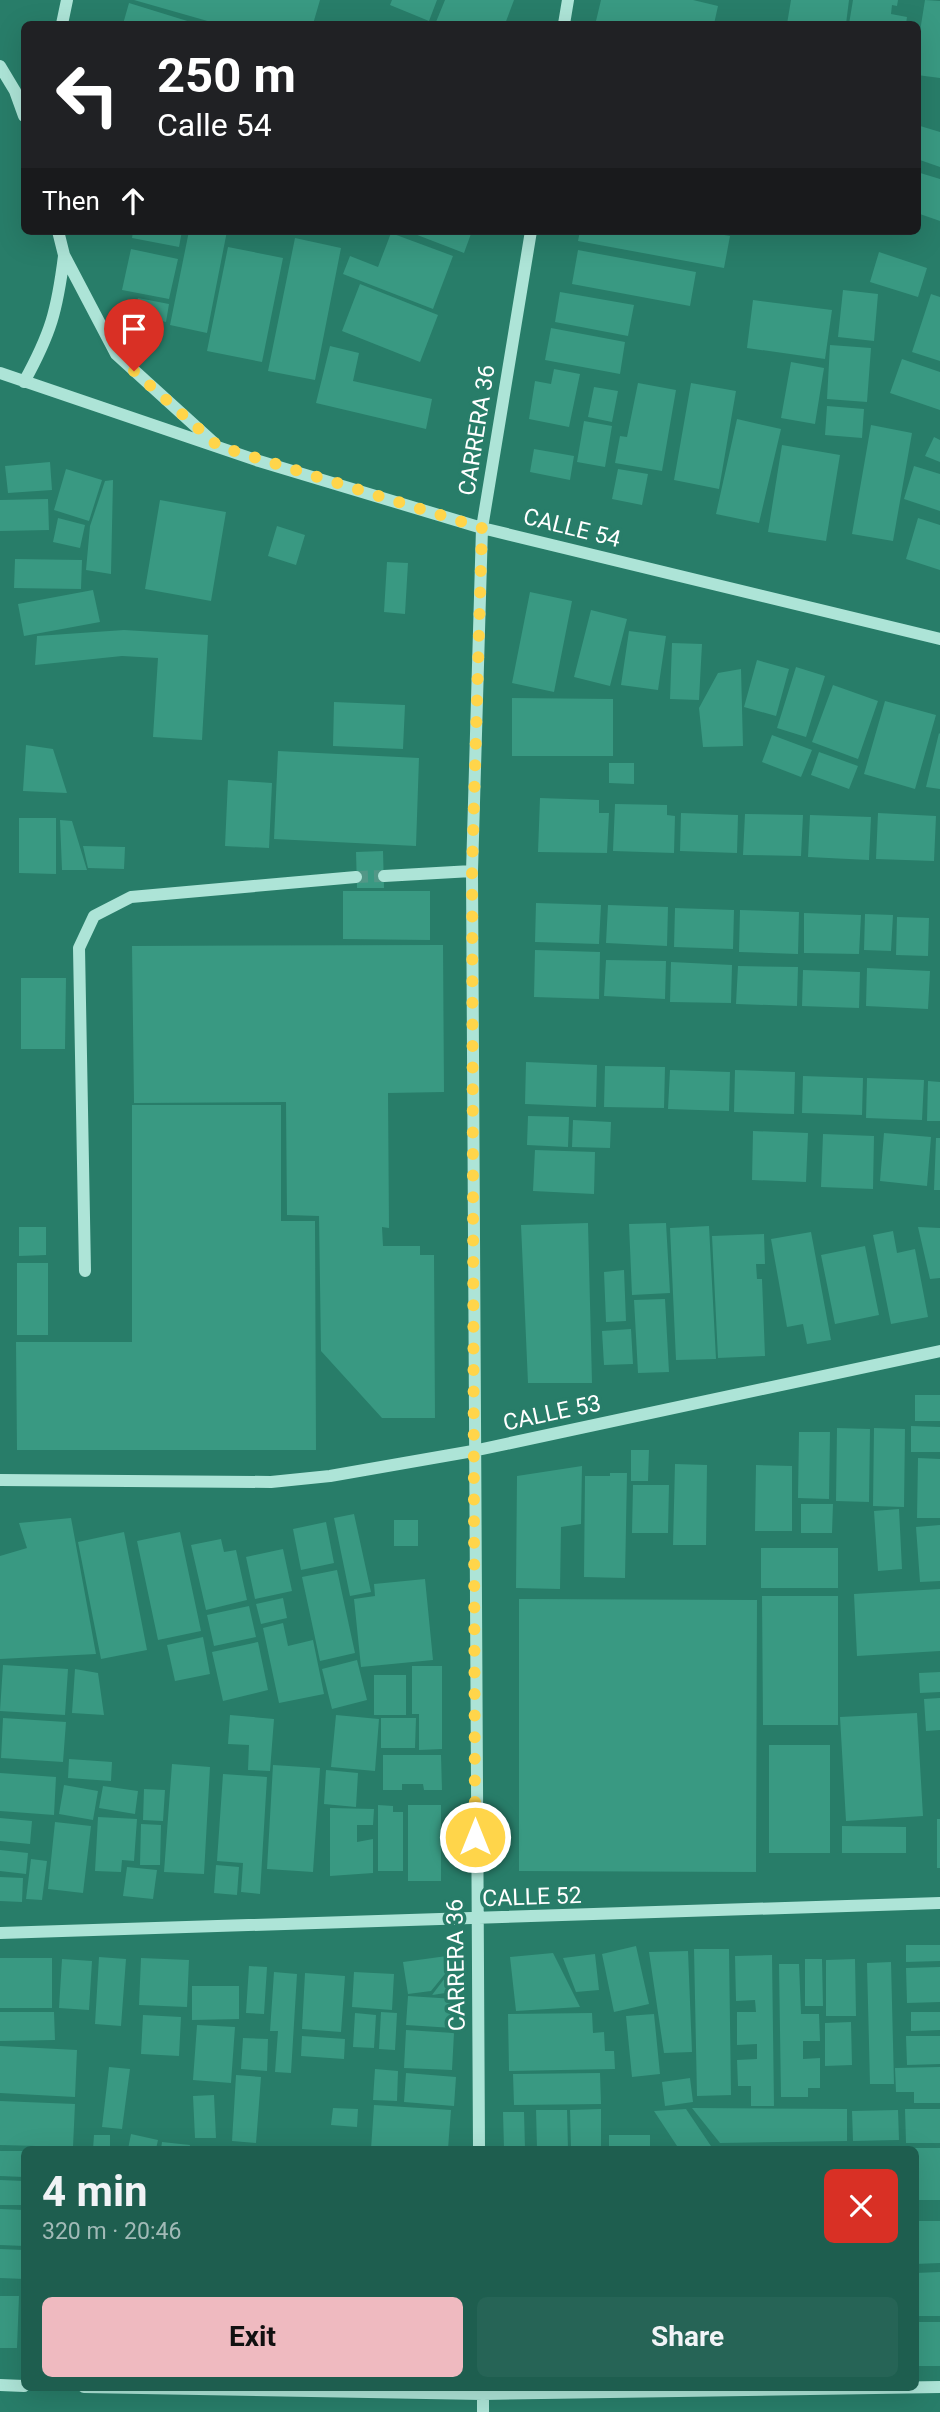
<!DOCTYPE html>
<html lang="en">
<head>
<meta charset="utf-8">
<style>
	body { margin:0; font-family:Roboto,sans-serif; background:#266456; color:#f1f3f6; height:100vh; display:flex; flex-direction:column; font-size:26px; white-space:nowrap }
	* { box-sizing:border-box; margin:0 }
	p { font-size:23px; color:#a1bab7 }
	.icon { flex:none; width:38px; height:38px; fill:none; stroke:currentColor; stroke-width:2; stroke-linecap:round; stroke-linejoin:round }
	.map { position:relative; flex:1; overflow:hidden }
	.side { position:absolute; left:21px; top:2146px; width:898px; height:245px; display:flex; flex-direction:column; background:#1e5e4f; border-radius:10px; box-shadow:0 7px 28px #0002 }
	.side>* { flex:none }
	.guide { position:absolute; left:21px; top:21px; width:900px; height:214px; border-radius:10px; box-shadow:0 7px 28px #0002; background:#202124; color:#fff; overflow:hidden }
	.pin { position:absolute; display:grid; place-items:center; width:60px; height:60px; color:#fff; margin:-72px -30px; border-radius:50% 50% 50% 0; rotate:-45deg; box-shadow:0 0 7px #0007 }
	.pin .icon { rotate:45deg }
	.me { position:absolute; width:77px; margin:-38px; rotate:0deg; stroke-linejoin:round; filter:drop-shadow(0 0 5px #0008) }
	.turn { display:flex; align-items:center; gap:24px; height:147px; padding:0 21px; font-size:32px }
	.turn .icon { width:91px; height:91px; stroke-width:2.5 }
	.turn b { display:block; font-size:49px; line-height:60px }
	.then { display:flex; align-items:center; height:66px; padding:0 21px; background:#0003; gap:14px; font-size:26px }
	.round { display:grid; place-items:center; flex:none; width:74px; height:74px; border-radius:10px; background:#266456 }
	.head { display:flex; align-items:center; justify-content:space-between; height:119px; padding:0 21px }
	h1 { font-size:42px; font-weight:700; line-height:52px }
	.action { display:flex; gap:14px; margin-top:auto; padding:14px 21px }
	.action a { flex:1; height:80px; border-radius:10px; background:#efbac0; color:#111; font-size:28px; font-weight:700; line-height:80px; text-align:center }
	.action a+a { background:#266456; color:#f1f3f6 }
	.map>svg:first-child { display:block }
	.building { fill:#399982 }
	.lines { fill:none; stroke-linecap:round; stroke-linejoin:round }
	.minor-tunnel { stroke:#539787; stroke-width:12; stroke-dasharray:12 6; stroke-linecap:butt }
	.minor { stroke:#ade4d7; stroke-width:12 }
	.route { stroke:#ffd54a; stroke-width:12; stroke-dasharray:0 21.6 }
	.labels { text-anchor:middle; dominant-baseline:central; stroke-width:7; stroke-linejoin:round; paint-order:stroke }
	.street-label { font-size:23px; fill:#fff; stroke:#287d69 }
</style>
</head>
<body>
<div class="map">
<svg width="940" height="2412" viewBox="0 0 940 2412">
	<rect width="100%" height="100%" fill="#287d69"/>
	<path class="building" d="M134,0H320L313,24H218Z
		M392,0H437L429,21L390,5Z
		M445,0H514L505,24H443L436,22Z
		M601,0H693L718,6L714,24H608L596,21Z
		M791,0H849L846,24H787Z
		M853,0H898L897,6L892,5L891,14L907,17L906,24H849Z
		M925,0L940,1V78L917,75V50Z
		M129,3L197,24H123Z
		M917,125L940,132V167L917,159Z
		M917,172L940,179V221L917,213Z
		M133,231H182L179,247L132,238Z
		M189,231H227L207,333L170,325Z
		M407,231H472L464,253Z
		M580,231H702L730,236L724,268L578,241Z
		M391,233L453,256L433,309L343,274L350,256L378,267Z
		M295,238L341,248L315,380L268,371Z
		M228,247L283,258L262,362L207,351Z
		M131,249L178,259L169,299L122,290Z
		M578,250L696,272L690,306L572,284Z
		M879,252L927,268L918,297L870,282Z
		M360,284L438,315L420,362L342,331Z
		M843,290L878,294L874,341L838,337Z
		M560,292L634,305L628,336L555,322Z
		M931,294L940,297V361L912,352Z
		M138,298L169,304L166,322L134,315Z
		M753,300L832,310L825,359L747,348Z
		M551,328L625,342L620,374L545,360Z
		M830,345L871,348L867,402L827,399Z
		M330,346L359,353L353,381L432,399L426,429L316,403Z
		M902,359L940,372V410L890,393Z
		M791,362L824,368L815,424L781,418Z
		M554,369L580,374L569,427L529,419L535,381L551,384Z
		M638,383L676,390L662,471L615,463L620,436L627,437Z
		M691,383L736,391L719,489L674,480Z
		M594,387L618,391L612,422L588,417Z
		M827,406L864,409L862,438L825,435Z
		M737,419L781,429L759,523L716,514Z
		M584,421L612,426L605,467L577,462Z
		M871,425L912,433L893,541L852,534Z
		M934,437L940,440V462L925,456Z
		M782,445L840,455L826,541L768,532Z
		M534,449L574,456L570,480L530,472Z
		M50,462L52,490L8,493L5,466Z
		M914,466L940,474V511L904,499Z
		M66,469L102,480L89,521L54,510Z
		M618,469L648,474L642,505L612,499Z
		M113,480L111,574L86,570L90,526L105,481Z
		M48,499L49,530L0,531V500Z
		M160,500L226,512L211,601L145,589Z
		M58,518L85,525L80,548L53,542Z
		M918,518L940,525V570L906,559Z
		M277,526L305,535L296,565L268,556Z
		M15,559L82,560L81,589L14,588Z
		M387,562L408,563L405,614L384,612Z
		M93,590L100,622L24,636L18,604Z
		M530,592L572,601L554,692L512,683Z
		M591,610L627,619L610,686L574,677Z
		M124,630L208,635L202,740L153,737L158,658L122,656L35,665L37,636Z
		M629,631L666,636L658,690L621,685Z
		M672,643L702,644L699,700L670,699Z
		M757,660L789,669L776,716L744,707Z
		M796,667L825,676L806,737L777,728Z
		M741,669L743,746L703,747L699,708L718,673Z
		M833,685L878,701L858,759L812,742Z
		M512,698L613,699V756H512Z
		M885,701L936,715L915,789L864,774Z
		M334,702L405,705L403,749L333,746Z
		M939,733L940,734V789L926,787Z
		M772,735L812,750L801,777L762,762Z
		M26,745L53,749L67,793L23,791Z
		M278,751L419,758L416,846L274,839Z
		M819,752L858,766L849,789L811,775Z
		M609,763H634V784L609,783Z
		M228,780L272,783L269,848L225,846Z
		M540,798L599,800V813H609L607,853L538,852Z
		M615,804L667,805V815L675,816L674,853L613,851Z
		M681,813L738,815L737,853L680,851Z
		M878,813L936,816L934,861L876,859Z
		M745,814L803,815L801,856L743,855Z
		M810,815L871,817L869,860L808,857Z
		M19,818H56V874L19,873Z
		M60,820L72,821L87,870H62Z
		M83,846L125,847L124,869L88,868Z
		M383,851L384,888H357L356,852Z
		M343,891H430V940L343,939Z
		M536,903L601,905L599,944L535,942Z
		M608,905L668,907L667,946L606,943Z
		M675,908L734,910L733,949L674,947Z
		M740,910L799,912L798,954L739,952Z
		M804,913L861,915L859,954L804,953Z
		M865,914L893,915L891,951L864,950Z
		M897,917L929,918L928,956L896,955Z
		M443,945L444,1092L388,1093L389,1228L382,1227L383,1246H420V1255H434L435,1418H382L321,1351L319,1216L287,1215L286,1102L134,1103L132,946Z
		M535,950L600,952L599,999L534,997Z
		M606,960L666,961L665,999L604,996Z
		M671,962L732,965L731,1003L670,1002Z
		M738,966L798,967L797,1006L736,1004Z
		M867,968L930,971L928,1009L866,1006Z
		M803,970L860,972L859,1008L802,1006Z
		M21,978H66L65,1049H21Z
		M526,1062L597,1065L596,1107L525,1104Z
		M605,1066L665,1067L664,1108L604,1107Z
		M670,1070L730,1072L729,1111L668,1109Z
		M735,1070L795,1072L794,1114L734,1112Z
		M803,1076L863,1078L862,1115L802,1113Z
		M867,1078L924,1080L922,1120L866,1118Z
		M928,1081L940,1082V1121H927Z
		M132,1105H281V1221H315L316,1450H17L16,1342H132Z
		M528,1116L569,1117L568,1147L527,1145Z
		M573,1120L611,1122L610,1148L572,1147Z
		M753,1131L808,1133L806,1182L752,1180Z
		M884,1133L931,1137L927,1186L880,1181Z
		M823,1134L874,1136L873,1189L821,1187Z
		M936,1138H940V1190H934Z
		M535,1150L595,1152L594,1194L533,1191Z
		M588,1223L592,1383H528L521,1225Z
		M666,1223L670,1293L632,1295L629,1224Z
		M709,1226L716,1359L676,1360L670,1228Z
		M19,1227H46V1255L19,1256Z
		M918,1227L940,1228V1278L930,1279Z
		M893,1231L897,1253L915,1249L928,1317L891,1324L873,1235Z
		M811,1232L831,1340L807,1344L803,1324L787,1327L771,1239Z
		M764,1234L765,1264H756L757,1279H762L765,1356L718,1358L712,1236Z
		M865,1246L879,1315L835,1324L821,1255Z
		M17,1263H48V1335H17Z
		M624,1270L626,1321L606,1322L604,1272Z
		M665,1299L669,1372L638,1373L634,1300Z
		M631,1329L633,1364L604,1365L602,1331Z
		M915,1395H940V1421H915Z
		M911,1426L940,1427V1452H911Z
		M837,1428L870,1429L869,1502L836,1501Z
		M874,1428L905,1429L904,1507L873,1506Z
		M799,1432H830L829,1499L798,1498Z
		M631,1450H649L648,1481H631Z
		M918,1458L940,1459V1518H917Z
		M675,1464L707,1465L706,1545H673Z
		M756,1465L792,1466V1531H755Z
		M582,1466L581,1524L561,1527L560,1589L516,1588L517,1476Z
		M610,1473H627L625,1578L584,1577L585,1476H610Z
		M633,1485H669L668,1533H632Z
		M801,1504H833L832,1533H801Z
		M899,1509L902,1569L878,1571L874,1511Z
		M354,1514L371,1592L350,1596L334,1518Z
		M71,1518L96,1654L0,1659V1556L27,1548L19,1523Z
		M394,1520H418V1546H394Z
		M326,1522L334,1563L301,1570L293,1529Z
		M940,1525V1581L920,1582L916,1527Z
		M124,1532L147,1650L101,1659L78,1542Z
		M180,1532L201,1631L158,1640L137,1541Z
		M221,1539L224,1552L236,1550L247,1600L206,1610L191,1545Z
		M761,1548H838V1588H761Z
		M283,1549L292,1591L255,1599L246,1557Z
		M337,1570L355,1653L320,1661L302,1577Z
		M425,1579L433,1660L361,1667L354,1599L375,1596L374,1584Z
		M940,1589V1651L857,1656L854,1594Z
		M762,1596H838V1725H763Z
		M283,1598L287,1618L261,1624L256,1604Z
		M519,1599L757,1600L756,1872L519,1871Z
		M249,1606L256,1637L214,1646L207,1615Z
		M283,1623L288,1646L313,1640L324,1694L279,1703L263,1628Z
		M203,1637L210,1674L175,1681L167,1645Z
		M258,1642L268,1690L223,1701L212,1652Z
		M357,1660L367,1700L332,1709L322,1669Z
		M3,1665L68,1669L65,1715L0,1711Z
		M412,1666H442V1749L419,1750V1714H412Z
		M75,1669L98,1673L104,1715L72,1713Z
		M940,1672V1692L920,1693L919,1673Z
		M374,1675H406V1715H374Z
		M940,1698V1730L926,1731L924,1699Z
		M917,1713L923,1816L846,1821L840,1717Z
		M230,1715L274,1719L270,1771L248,1770L249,1745L228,1744Z
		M336,1715L379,1719L375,1771L331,1767Z
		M3,1718L66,1722L63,1762L1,1758Z
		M381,1718H416L415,1748H381Z
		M769,1745H830V1853H769Z
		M383,1755H441L442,1790H424L423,1784H402V1790H383Z
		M69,1759L112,1762L111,1781L68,1778Z
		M172,1764L210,1767L204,1874L164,1872Z
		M273,1765L320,1768L313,1872L267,1869Z
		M326,1770L358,1773L356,1807L324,1804Z
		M0,1773L56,1777L54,1815L0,1811Z
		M223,1774L267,1777L260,1894L241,1892L243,1863L217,1861Z
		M64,1785L98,1791L93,1820L59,1814Z
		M103,1786L138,1791L135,1814L99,1808Z
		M144,1789L165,1790L163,1821L143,1820Z
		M378,1805L393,1806V1812H403V1871H378Z
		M408,1805H441V1881H408Z
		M330,1808L374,1809L373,1825H357V1842L373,1839V1873L330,1876Z
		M98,1817L137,1819L134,1861L122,1860L121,1872L95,1871Z
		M0,1818L32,1821L30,1844L0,1841Z
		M937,1819H940V1868H937Z
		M55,1822L91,1826L83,1893L48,1889Z
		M141,1824L161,1825L160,1865H140Z
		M842,1826L906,1827V1853H842Z
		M0,1850L28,1853L26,1874L0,1871Z
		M31,1859L47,1861L42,1900L26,1899Z
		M216,1865L239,1867L237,1895L214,1893Z
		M127,1867L157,1870L153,1899L123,1896Z
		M0,1877L23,1878L22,1902L0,1901Z
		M906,1945H940V1961L906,1962Z
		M636,1946L649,2004L614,2012L602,1954Z
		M694,1949H729L731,2095L697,2096Z
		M688,1951L692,2052L664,2053L649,1952Z
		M553,1953L580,2007L516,2011L510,1957Z
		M595,1954L599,1990L576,1992L563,1958Z
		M772,1955L774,2106H751V2086H738L737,2060L757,2059V2044L737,2045V2012H756L755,2000L736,2001L735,1956Z
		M447,1956L449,1969L431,1991L408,1994L403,1962Z
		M99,1957L126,1959L121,2026L95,2024Z
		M0,1958H52V2008H0Z
		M141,1958L189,1960L187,2007L139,2005Z
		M62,1959L92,1961L89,2010L59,2008Z
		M805,1959H822L823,2006H805Z
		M855,1959L856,2016H826V1960Z
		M891,1962L894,2084H870L867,1963Z
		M779,1964H799L801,2014H819L820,2041H803V2059L820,2058V2088H808V2097H781Z
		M249,1966L267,1967L264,2014L246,2013Z
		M940,1967V2002L907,2003L906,1968Z
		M455,1969L459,1991L432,1995L451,1970Z
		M274,1972L297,1974L291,2073L275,2072L278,2031H270Z
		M354,1972L394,1974L392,2010L352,2007Z
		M305,1973L345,1976L341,2032L302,2029Z
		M192,1986H239V2019L192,2020Z
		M408,1996L455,1999L453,2028L406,2025Z
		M0,2012H54L55,2040L0,2041Z
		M381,2012L397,2013L395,2050L379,2049Z
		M911,2012H940V2030L911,2031Z
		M355,2013L376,2015L374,2048L353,2047Z
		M592,2013L593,2033L604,2032L605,2051H614L615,2069L509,2071L508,2014Z
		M654,2014L660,2074L632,2077L626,2016Z
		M143,2015L181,2017L179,2056L141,2054Z
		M851,2022L852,2065L825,2066V2023Z
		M197,2025L235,2027L231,2083L193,2080Z
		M406,2030L454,2033L452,2070L404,2068Z
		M302,2036L345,2039L344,2059L301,2056Z
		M906,2036H940V2064L907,2065Z
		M243,2038L268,2039L267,2071L241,2069Z
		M0,2046L77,2050L75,2097L0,2093Z
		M109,2067L130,2069L122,2129L102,2127Z
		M940,2067V2103H914V2092H896L895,2068Z
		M375,2069L398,2071L397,2101L373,2100Z
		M406,2073L456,2077L454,2106L404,2102Z
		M600,2073L601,2104L514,2105L513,2074Z
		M236,2075L261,2077L256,2143L232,2141Z
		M690,2078L693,2102L665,2106L662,2082Z
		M214,2095L216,2138H195L193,2096Z
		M0,2101L75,2104L73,2147L0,2145Z
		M374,2105L451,2110L448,2149H371Z
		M333,2108L358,2109L357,2127L331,2125Z
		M692,2108L847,2109V2141L720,2143Z
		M601,2109V2149H571L570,2110Z
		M686,2109L713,2149H679L654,2111Z
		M905,2109H940V2143H906Z
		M536,2110H567L568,2149H537Z
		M898,2110L899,2140L853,2141L852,2111Z
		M503,2112H524L525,2149H504Z
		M131,2134L158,2140L156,2149H128Z
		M94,2135H110V2149H93Z
		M609,2135H650V2149H609Z
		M162,2142L190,2145L189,2149H161Z
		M940,2148V2200H915V2148Z
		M0,2151H24V2177L0,2176Z
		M0,2180L24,2181V2205H0Z
		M0,2209L24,2210V2246L0,2245Z
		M915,2221H940V2263L915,2264Z
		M0,2249L24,2250V2279L0,2278Z
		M940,2272V2316H915V2273Z
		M0,2296H19L17,2348H0Z
		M915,2322H940V2366H915Z"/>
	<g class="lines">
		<path class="minor-tunnel" d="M356,877L384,876"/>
		<path class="minor" d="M62,24L67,0
			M564,24L568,0
			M0,66L15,91L24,116
			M58,231L64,255L116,354L214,443
			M0,373L259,461L482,528L940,639
			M24,382C51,333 57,311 64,256
			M384,876L472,871
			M85,1271L79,948L94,916L131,897L356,877
			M0,1480L271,1482L330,1476L473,1451L940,1351
			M0,1933L940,1903
			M479,2149L472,871L482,528L531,231
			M0,2385L24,2386
			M84,2387L483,2394L940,2387
			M483,2387V2412"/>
	</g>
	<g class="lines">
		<path class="route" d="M134,371L218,446L482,528L472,871L475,1837"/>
	</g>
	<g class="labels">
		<g class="street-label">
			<text transform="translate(477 430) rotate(-81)">CARRERA 36</text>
			<text transform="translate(572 528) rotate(14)">CALLE 54</text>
			<text transform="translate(552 1413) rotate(-12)">CALLE 53</text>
			<text transform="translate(532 1897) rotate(-2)">CALLE 52</text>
			<text transform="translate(456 1965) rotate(-91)">CARRERA 36</text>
		</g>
	</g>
</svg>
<div class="pin" style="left:134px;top:371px;background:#d93025"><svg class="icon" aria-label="arrive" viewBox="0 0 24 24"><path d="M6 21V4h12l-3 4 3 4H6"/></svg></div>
<svg class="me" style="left:475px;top:1837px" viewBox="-20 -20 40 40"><circle r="17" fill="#ffd54a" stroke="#fff" stroke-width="3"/><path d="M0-11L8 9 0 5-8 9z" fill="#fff"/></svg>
<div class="guide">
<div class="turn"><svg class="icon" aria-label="left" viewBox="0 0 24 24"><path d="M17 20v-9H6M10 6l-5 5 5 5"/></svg><div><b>250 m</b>Calle 54</div></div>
<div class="then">Then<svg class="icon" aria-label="ahead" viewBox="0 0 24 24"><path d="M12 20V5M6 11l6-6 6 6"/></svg></div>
</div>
<section class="side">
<div class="head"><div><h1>4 min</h1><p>320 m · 20:46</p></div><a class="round" style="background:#d93025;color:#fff"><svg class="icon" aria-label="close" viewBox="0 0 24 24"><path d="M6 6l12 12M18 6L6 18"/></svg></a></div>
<div class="action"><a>Exit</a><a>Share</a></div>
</section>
</div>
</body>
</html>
